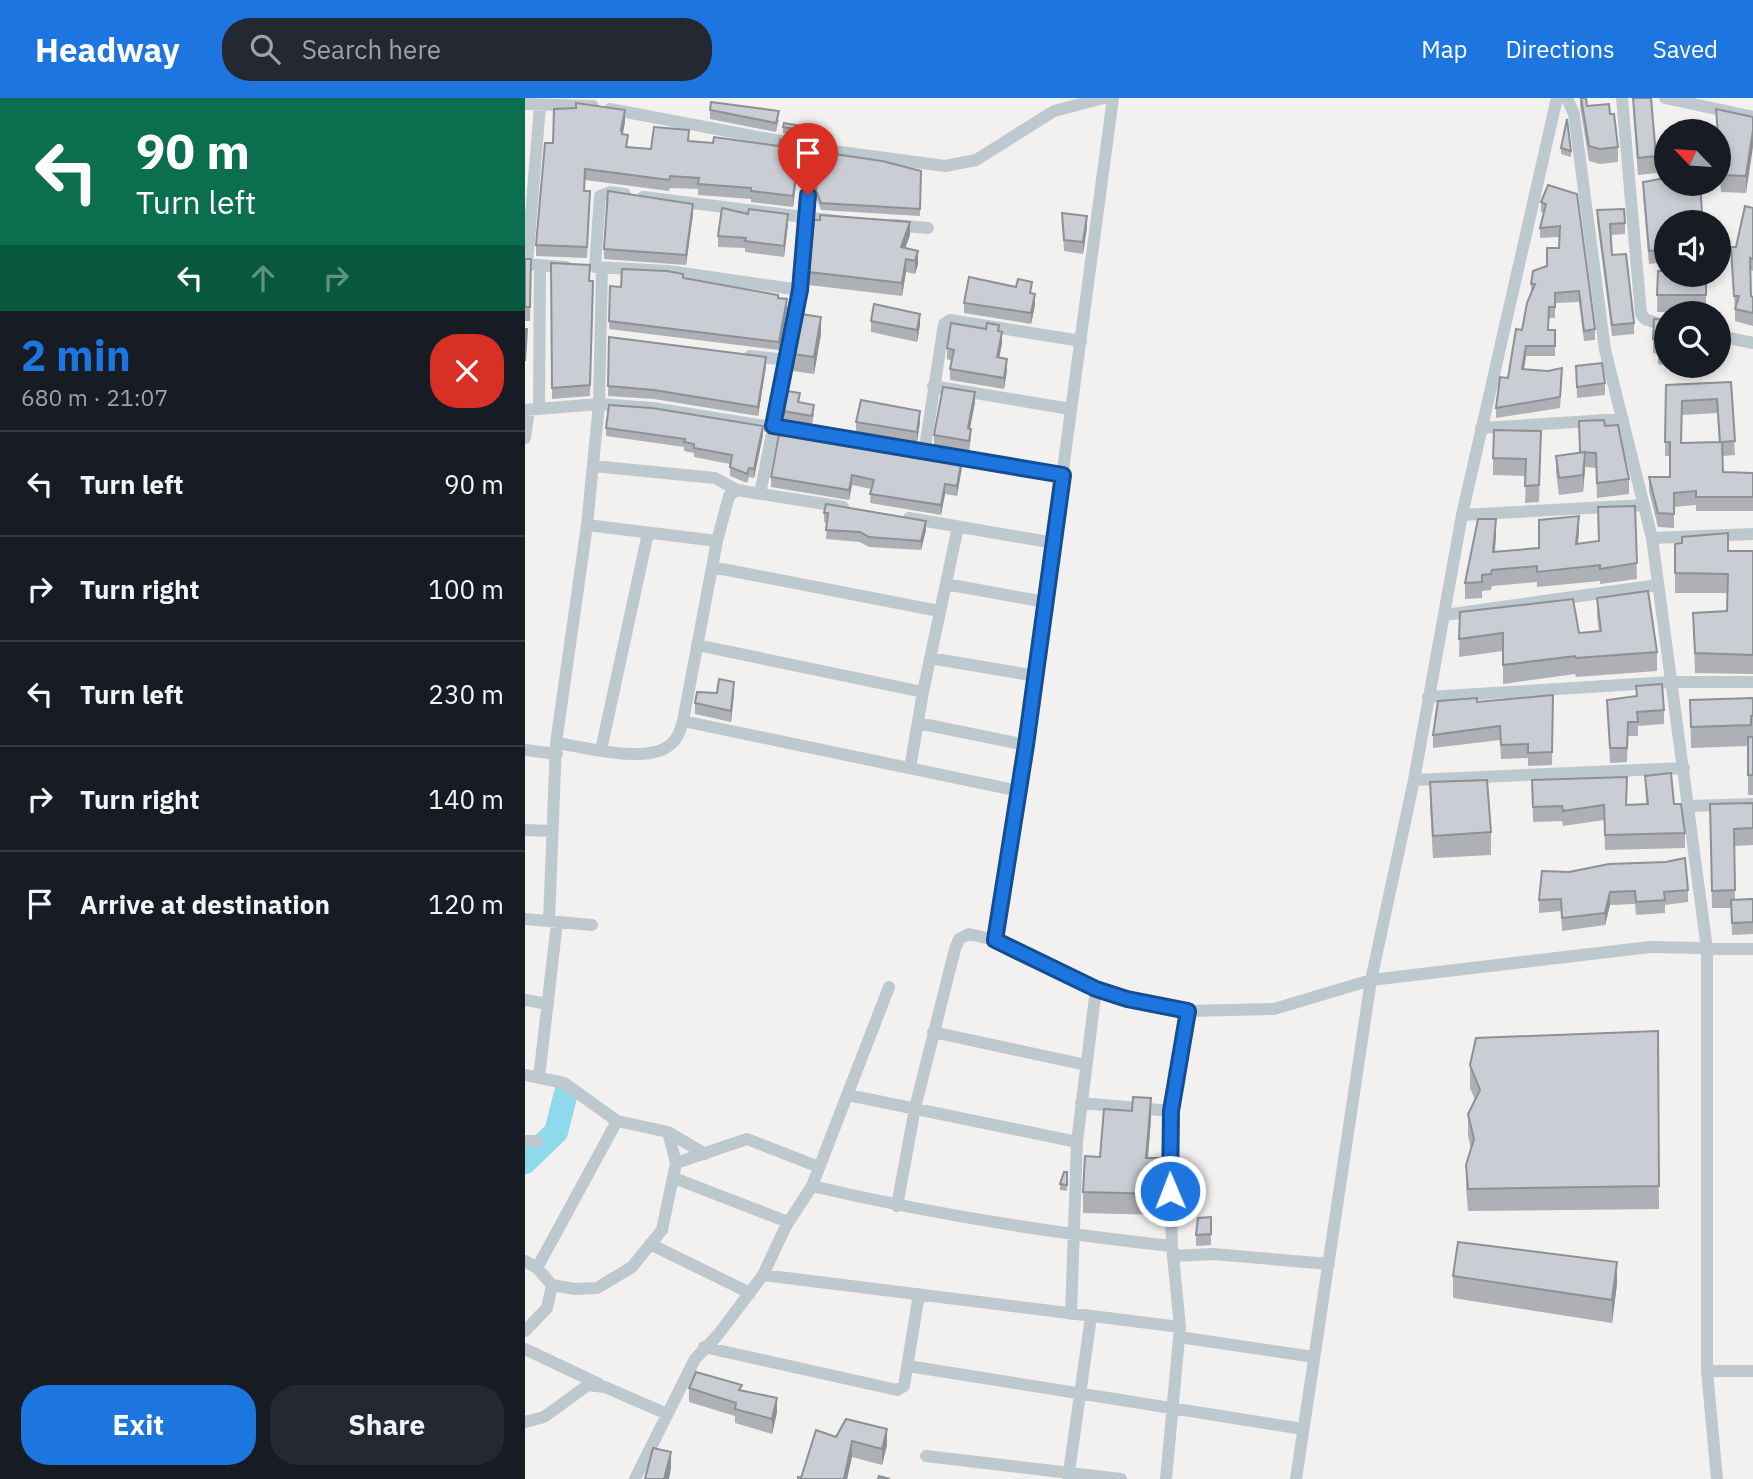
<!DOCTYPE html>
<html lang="en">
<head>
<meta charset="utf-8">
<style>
	body { margin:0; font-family:"IBM Plex Sans",sans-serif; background:#242831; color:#f1f3f6; height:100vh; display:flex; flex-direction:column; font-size:26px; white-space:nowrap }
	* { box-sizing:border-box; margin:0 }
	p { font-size:23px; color:#9ea1a6 }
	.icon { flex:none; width:38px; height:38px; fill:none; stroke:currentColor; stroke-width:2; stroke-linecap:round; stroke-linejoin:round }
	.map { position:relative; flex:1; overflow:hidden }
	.details { display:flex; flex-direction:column; background:#171b24; width:525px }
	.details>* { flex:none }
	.banner { background:#0b6e4f; color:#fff; overflow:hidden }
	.needle { width:46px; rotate:295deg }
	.buttons { position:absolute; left:1129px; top:21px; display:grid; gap:14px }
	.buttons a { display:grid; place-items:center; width:77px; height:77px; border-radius:50%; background:#171b24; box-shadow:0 4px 10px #0003; font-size:35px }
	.pin { position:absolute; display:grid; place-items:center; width:60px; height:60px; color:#fff; margin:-72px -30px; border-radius:50% 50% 50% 0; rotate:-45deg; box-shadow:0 0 7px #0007 }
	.pin .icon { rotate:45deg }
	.me { position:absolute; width:77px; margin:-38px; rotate:359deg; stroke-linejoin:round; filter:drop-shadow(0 0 5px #0008) }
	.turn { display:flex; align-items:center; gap:24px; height:147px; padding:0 21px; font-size:32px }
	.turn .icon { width:91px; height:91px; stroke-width:2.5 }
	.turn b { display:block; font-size:49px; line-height:60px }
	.lanes { display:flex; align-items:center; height:66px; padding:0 21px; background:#0003; justify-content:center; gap:35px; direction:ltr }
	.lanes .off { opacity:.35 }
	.round { display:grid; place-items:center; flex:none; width:74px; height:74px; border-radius:28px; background:#242831 }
	.headline { display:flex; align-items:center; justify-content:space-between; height:119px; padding:0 21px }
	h1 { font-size:42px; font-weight:700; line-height:52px; color:#1d76e0 }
	.button { display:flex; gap:14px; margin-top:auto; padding:14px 21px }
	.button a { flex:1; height:80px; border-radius:28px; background:#1d76e0; color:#fff; font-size:28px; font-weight:700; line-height:80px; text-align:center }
	.button a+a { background:#242831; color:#f1f3f6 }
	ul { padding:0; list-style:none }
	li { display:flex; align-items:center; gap:21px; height:105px; padding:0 21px; border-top:2px solid #363941 }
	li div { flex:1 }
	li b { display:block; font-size:26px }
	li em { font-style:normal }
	header { display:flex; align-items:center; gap:42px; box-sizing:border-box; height:98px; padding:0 35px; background:#1d76e0; color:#fff }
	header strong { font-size:33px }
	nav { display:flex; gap:38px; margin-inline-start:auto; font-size:24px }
	.search { width:490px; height:63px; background:#242831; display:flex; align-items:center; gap:18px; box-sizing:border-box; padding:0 24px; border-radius:28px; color:#9ea1a6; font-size:26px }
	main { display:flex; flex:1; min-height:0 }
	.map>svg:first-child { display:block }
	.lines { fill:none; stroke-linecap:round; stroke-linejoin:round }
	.river { stroke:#8ed9ea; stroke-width:24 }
	.minor { stroke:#bec8cf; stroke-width:12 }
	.wall { fill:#aeb0b5; fill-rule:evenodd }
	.shaded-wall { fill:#8d9094 }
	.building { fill:#cacdd3; stroke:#8d9094; stroke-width:2; fill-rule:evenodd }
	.route-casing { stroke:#134d92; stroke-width:18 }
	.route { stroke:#1d76e0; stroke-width:12 }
</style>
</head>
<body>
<header>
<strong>Headway</strong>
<div class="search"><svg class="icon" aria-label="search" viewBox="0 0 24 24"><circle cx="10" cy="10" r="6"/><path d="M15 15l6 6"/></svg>Search here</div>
<nav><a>Map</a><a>Directions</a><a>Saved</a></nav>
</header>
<main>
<section class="details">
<div class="banner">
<div class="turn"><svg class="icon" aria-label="left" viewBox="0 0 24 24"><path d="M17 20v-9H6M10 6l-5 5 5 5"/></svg><div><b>90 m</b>Turn left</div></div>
<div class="lanes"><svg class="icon" aria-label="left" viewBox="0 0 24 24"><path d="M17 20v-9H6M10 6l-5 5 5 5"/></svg><svg class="icon off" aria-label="ahead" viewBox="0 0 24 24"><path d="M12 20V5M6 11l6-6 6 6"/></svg><svg class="icon off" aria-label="right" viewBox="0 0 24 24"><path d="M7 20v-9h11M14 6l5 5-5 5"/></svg></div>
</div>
<div class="headline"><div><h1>2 min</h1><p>680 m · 21:07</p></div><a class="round" style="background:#d93025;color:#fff"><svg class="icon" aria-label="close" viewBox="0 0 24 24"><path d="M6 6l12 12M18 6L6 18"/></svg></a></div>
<ul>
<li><svg class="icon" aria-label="left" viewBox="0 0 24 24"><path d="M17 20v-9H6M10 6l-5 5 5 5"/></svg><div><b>Turn left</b></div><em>90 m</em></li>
<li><svg class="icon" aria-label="right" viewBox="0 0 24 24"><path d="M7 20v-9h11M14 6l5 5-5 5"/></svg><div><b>Turn right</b></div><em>100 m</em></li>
<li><svg class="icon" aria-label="left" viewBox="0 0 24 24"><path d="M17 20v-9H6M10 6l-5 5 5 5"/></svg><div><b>Turn left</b></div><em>230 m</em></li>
<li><svg class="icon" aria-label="right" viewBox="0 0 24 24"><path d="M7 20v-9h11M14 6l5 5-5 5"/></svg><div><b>Turn right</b></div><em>140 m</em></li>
<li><svg class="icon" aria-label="arrive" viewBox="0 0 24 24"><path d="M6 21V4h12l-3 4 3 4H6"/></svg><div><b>Arrive at destination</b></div><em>120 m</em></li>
</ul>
<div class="button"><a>Exit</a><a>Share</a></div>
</section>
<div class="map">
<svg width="1228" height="1381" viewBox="0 0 1228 1381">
	<rect width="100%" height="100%" fill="#f3f0f0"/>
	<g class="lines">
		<path class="river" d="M0,1064L31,1034L41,995"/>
		<path class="minor" d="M1042,0L1049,16L1080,252L1127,440L1182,851V1273L1192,1381
			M1097,0L1116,216L1120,221L1141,228
			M1140,0L1228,19
			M0,6L68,8
			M85,11L308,53L420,68L451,62L529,13L579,0
			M118,99L312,123
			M368,127L403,130
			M0,166L41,169
			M2,166L15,8
			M70,169L75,98L85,94L100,96
			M70,169L143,173L275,192
			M1194,238L1228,245
			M225,258L261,262
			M408,288L545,311
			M14,311L15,168
			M0,312L74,306L128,310L291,336
			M956,330L1098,321
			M0,340L4,312
			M399,356L419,226L425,222L556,243
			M423,359L538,377
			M68,368L190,380L212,392L318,409
			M235,396L275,192L287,49
			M937,417L1119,407
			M384,420L529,445
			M62,427L192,443
			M1127,440L1228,436
			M187,469L414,513
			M421,486L520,504
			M920,517L1133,487
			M172,547L398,594
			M405,560L511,578
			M903,599L1146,584H1228
			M158,623L494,693
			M393,625L501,647
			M31,645C61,649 128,669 149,643C154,638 156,629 158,623L192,443L204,398L212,392
			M0,652L32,656
			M76,652L123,435
			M385,670L398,594L433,429
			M889,682L1159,670
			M1165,708L1228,706
			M0,732L27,733
			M0,821L67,827
			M24,823L31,645L62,427L74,306L77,170
			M470,842L501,647L588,0
			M0,902L23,906
			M408,934L561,967
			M0,977L39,985L92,1023
			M14,980L32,824
			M323,997L552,1044
			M556,1005L646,1013
			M143,1034L180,1056
			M0,1043H12
			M149,1080L263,1124
			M287,1088C406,1116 526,1135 647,1148
			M372,1108L390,1010L430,851L434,841L444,836L470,842L571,891L602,901L663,913L749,911L846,882L1125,849L1228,851
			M125,1146L225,1195
			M649,1158L688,1156L804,1166
			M0,1163L12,1170L27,1187L22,1210L0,1233
			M12,1170L92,1023L143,1034L151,1065L222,1041L294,1069
			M238,1177L655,1229
			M27,1187L50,1191L72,1190L107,1169L137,1132L151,1065
			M546,1216L552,1044L571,891
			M654,1239L789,1259
			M179,1249L372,1292L379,1288L394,1196
			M0,1251L74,1286
			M383,1268L778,1331
			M1182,1273H1228
			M0,1324L19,1319L63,1287L80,1289L142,1316
			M401,1358L596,1381
			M110,1381L170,1261L192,1238L238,1177L261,1128L287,1088L364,889
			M543,1381L566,1219
			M641,1381L655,1229L647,1148L644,1055L646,1013L663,913
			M771,1381L846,882L889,682L937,417L1032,0"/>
	</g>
	<path class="wall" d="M1055,0H1061L1062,8L1093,49V64L1075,66L1064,63L1055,8Z
		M1108,0L1131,58V75L1113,77L1108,12Z
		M1191,11L1228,19L1221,95L1196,94L1194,62V33H1192Z
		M185,12L254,22L251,34L185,21Z
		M100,24L98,36L102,49L126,51L164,43L275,56L268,109L226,104V101L173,97V91L145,90L144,93L60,82V93L65,104L62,160L11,158V147L28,45Z
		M258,29H282L281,39L258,35Z
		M1036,50L1046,53V59L1036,56Z
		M396,73L395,118L296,112L291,100V92Z
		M1118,84L1177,114V124H1141V164L1124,166L1118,96Z
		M1023,87L1070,231V242L1059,243L1054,204L1030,205V220H1024L1023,232H1030V258H1001L999,271L1037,281L1035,310L971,320V310L983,280L997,232L1006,196V186L1022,168L1034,150V139L1015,140V130L1019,115L1016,114V104Z
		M1228,110V173L1226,172V198L1228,199V228L1210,223V211L1206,161V149H1211Z
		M1072,112L1100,125V136L1086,137L1087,157L1109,225V236L1087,238L1072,123Z
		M537,115L562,129L558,156L539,153Z
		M168,116L161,167L79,161V151Z
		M263,126L259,159L220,154V150L193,149V138Z
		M385,137L380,150L393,166L390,176L381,174L377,198L284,187V174Z
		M0,161H6L5,223H0Z
		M26,165L65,183H68L65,298L27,301Z
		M1133,173L1181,177V214H1132Z
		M158,180L253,200L262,209L254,252L84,231L85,188L96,189Z
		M507,195L510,207L506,226L439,215V205Z
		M1141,222V268H1188L1187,273L1175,271V274L1133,266V256L1128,255V241Z
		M346,223L395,227L392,244L346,234Z
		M474,233L477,245L474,260L482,272L479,291L425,282V271L427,263L422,261V250Z
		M296,236L289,276L268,273V256Z
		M84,239L241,268L233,318L129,301L83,298Z
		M1051,268L1080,285V297L1052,300Z
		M1206,284L1210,357L1198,358V374L1228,375V413H1171V407L1149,409V430L1133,429L1124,393V379H1145V358H1140L1141,287ZM1192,315L1194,344L1157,345V317Z
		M275,304L289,316L287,327L258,322V313Z
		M450,304L445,331L446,341L444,353L409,347V337Z
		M1054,323L1080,328L1104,381V396L1072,400L1071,370L1060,369L1058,394L1034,397L1031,375V358L1055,355Z
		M331,324H395L392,344L331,334Z
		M81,330L238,337L229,380L224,379L222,385L205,378V366L169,359V355L159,353V349L81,338Z
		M1016,350L1014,404L1000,405L1001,378L968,377V360Z
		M437,369L432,398L420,396L416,417L345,405L346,391L327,387L324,402L246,389V379Z
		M1110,408L1112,481L1075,486V483L1012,489V484L967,488L966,492L957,493V500L940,501V485L971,437L970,454L1014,450L1054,433L1053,446L1074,443Z
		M299,415L401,432L396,452L344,449L335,444L301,441L302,425L299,424Z
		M1150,446L1203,453H1228V576L1170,575L1168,515L1202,513V495H1150Z
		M1072,500L1132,554V573L1051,579L1050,576L978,586V553L934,559L935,514L1054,535L1074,533L1072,518Z
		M1111,588L1139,612V626L1113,628V638H1103L1102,664L1085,665L1082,602L1111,598Z
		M209,595L206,624L170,616V605Z
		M1028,597L1027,667L1003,668V660L976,661L975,642L908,650V637L952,604Z
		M1228,600V697H1223V648L1166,650L1165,602Z
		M1120,678L1149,706L1160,735V750L1080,752L1079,722L1038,728L1037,723L1008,724L1007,682L1101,707L1121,706Z
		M905,684L966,734V757L908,760L905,707Z
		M1228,705V747L1209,748L1210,802L1228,801V836L1207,837L1206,810H1187L1185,706Z
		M1017,773L1163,792V804L1140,807V815L1111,817L1110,806L1085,807L1080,827L1037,833L1036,813L1014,815V802Z
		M1133,933L1134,1111L943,1113L941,1089V1067L946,1051L943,1038V1016L950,1002L945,990V967Z
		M626,1021L623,1060H636L635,1117L558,1115V1094L575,1059Z
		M542,1074V1093L535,1092V1086Z
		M686,1119V1147L671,1148V1137Z
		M928,1178L1092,1186L1087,1225L928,1200Z
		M164,1290L217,1292L252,1314L247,1336L210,1325V1318L164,1304Z
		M321,1321L362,1331V1347L357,1367L327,1359L322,1381H273V1379L276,1380L291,1332L311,1339Z"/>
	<path class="shaded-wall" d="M100,12V24L96,43V32Z
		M1228,32V49L1221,95V78Z
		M275,45V56L268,109V98Z
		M168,106V116L161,167V157Z
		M263,116V126L259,159V148Z
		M562,118V129L558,156V144Z
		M385,124V137L376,162V149Z
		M393,153V166L390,176V163Z
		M381,161V174L377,198V185Z
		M510,196V207L506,226V215Z
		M262,201V209L254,252V244Z
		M395,216V227L392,244V232Z
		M296,219V236L289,276V259Z
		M477,234V245L472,271V259Z
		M1001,248V258L997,282V271Z
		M241,259V268L233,318V309Z
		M482,261V272L479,291V280Z
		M450,294V304L443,340V330Z
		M395,313V324L392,344V334Z
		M238,328V337L229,380V371Z
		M1060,354V371L1058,394V377Z
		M437,360V369L432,398V388Z
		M327,377V387L324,402V392Z
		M420,386V396L416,417V407Z
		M1054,418V433L1051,461V446Z
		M971,421V437L968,470V454Z
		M401,423V432L396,452V443Z
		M209,584V595L206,624V613Z
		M1085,794V807L1080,827V815Z
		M626,1000V1021L621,1080V1060Z
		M1092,1164V1186L1087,1225V1202Z
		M252,1300V1314L247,1336V1321Z
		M362,1331V1347L357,1367V1351Z
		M327,1343V1359L322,1381H319Z
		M146,1354V1371L144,1381H139Z"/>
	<path class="building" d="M1056,0H1061L1062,8L1084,6L1085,16H1089L1093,49L1075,51L1064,48Z
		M1108,0H1126L1131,58L1113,60Z
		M186,4L254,13L251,25L185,12Z
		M51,5L100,12L96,32L97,36L103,37L101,49L126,51L129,29L164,32L163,43L188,45L189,39L254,48L255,41L275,45L268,98L226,93V90L173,86L174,80L145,78L144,82L60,71L59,93H65L62,149L11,147L20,45H28L29,11L51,10Z
		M1191,11L1228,19V32L1221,78L1196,77Z
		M1042,21L1046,53L1036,50Z
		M1169,22L1170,33H1155L1154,24Z
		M259,25L282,29L281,33L258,29Z
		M295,54L357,63L396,73L395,111L296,105L291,92Z
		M1141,80V86H1175L1177,114L1150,118L1151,124H1141V151L1124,153L1118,84Z
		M1023,87L1052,96L1070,231L1059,233L1054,193L1030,195V209H1024L1023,232H1030V248H1001L997,271L1023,273L1037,270L1035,299L971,310L975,279L983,280L991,231L997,232L1002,205L1010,186H1006L1008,173L1022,168V150H1034L1035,128L1015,130L1021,106L1016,104Z
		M83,93L168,106L161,157L79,151Z
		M1220,108L1228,110V161L1225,160L1226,198L1228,199V215L1210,211L1214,198H1209L1206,149H1211Z
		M197,110L223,116L224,111L263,116L259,148L220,143L221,140L193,138Z
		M1099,111L1100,125L1085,126L1087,157L1101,156L1109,225L1087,227L1072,112Z
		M537,115L562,118L558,144L539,142Z
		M295,117L385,124L376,149L393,153L390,163L381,161L377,185L284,174L289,122H295Z
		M0,161H6L5,209H0Z
		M26,165L65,167L64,183H68L65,287L27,290Z
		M97,171L142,173L158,176V180L253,197V200L262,201L254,244L84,223L85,188L96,189Z
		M1133,173H1141V177H1181V197H1132Z
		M444,179L491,189L493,181L507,184L505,195L510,196L506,215L439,205Z
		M349,206L395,216L392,232L346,223Z
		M276,216L296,219L289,259L268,256Z
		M1129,221L1141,222V254L1133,252L1134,241H1128Z
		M426,225L461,231L462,225L474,227L473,233L477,234L472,259L482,261L479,280L425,271L429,252L422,250Z
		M0,231H2L0,263Z
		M84,239L241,259L233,309L129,292L83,288Z
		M1077,265L1080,285L1052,289L1051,268Z
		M1206,284L1210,343L1197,344L1198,374L1228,375V399H1171V393L1149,395V416L1133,415L1124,379H1145V344H1140L1141,287ZM1192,301L1195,344L1156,345L1157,303Z
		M418,289L450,294L443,330L446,331L444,343L409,337Z
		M262,293L275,295L273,304L289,307L287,318L258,313Z
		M336,302L395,313L392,334L331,324Z
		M84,307L127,310L238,328L229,371L224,370L222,376L205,369L207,357L169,350V346L159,344L160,341L81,330Z
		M1079,322L1080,328L1093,327L1104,381L1072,385L1071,355L1055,354L1054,323Z
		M255,330L437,360L432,388L420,386L416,407L345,396L349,382L327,377L324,392L246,379Z
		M969,332L1016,333L1014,387L1000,388L1001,361L968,360Z
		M1060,354L1058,377L1034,380L1031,358Z
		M301,406L401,423L396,443L344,439L335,434L301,432L303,415H299Z
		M1110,408L1112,465L1075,471V467L1012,474V468L967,472L966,476L957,477V484L940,485L953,421H971L968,454L1014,450V422L1054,418L1051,446L1074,443L1073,409Z
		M1203,435V453H1228V557L1170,555L1168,515L1202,513L1203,476L1150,475V446L1157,445V439Z
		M1123,493L1132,554L1051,560L1050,558L978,567V535L934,541L935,514L1048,501L1054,535L1076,533L1072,500Z
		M194,581L209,584L206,613L170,605L172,594L192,595Z
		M1137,586L1139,612L1112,614L1113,624H1103L1102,650H1085L1082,602L1112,598L1111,588Z
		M1028,597L1027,654L1003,655V646L976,647L975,628L908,637L913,603L952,600V604Z
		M1228,600V618H1226V627L1166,629L1165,602Z
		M1223,639H1228V677H1223Z
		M1146,675L1149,706H1156L1160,735L1080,737L1079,707L1038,713L1037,708L1008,709L1007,682L1102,679L1101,707L1123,706L1120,678Z
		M962,682L966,734L908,738L905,684Z
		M1228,705V730L1209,731L1210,792L1187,793L1185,706Z
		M1160,760L1163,792L1139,794L1140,802L1111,804L1110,793L1085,794L1080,815L1037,820L1036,801L1014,802L1017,773L1044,774L1084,766L1141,764Z
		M1228,801V824L1207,825L1206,802Z
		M1133,933L1134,1088L943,1091L941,1067L949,1041L943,1016L955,992L945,967L951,940Z
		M608,999L626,1000L621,1060H636L635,1096L558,1094L560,1058L575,1059L579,1011L607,1013Z
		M539,1074H542V1087L535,1086Z
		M686,1119V1136L671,1137L673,1120Z
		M933,1144L1092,1164L1087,1202L928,1178Z
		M171,1274L217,1287L214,1292L252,1300L247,1321L210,1311L211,1305L164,1290Z
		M321,1321L362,1331L357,1351L327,1343L319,1381H273V1379L276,1380L291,1332L311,1339Z
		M128,1350L146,1354L139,1381H120Z
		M354,1378L365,1381H353Z"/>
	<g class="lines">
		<g class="route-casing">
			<path id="route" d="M283,97L275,192L248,328L538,377L501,647L470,842L571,891L602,901L663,913L646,1013L645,1093"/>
		</g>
		<use href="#route" class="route"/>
	</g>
</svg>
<div class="buttons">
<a><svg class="needle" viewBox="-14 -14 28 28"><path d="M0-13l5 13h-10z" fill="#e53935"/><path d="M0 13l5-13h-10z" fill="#9ea1a6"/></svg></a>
<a><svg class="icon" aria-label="sound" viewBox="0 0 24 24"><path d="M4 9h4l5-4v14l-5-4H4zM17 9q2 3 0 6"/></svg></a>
<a><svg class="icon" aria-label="search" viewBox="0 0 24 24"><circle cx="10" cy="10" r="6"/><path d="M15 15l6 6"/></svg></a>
</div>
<div class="pin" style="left:283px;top:97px;background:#d93025"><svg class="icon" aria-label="arrive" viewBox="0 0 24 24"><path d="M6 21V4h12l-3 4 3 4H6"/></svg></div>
<svg class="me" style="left:645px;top:1093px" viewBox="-20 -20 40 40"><circle r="17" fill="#1d76e0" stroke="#fff" stroke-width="3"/><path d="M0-11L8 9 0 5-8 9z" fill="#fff"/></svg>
</div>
</main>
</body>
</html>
